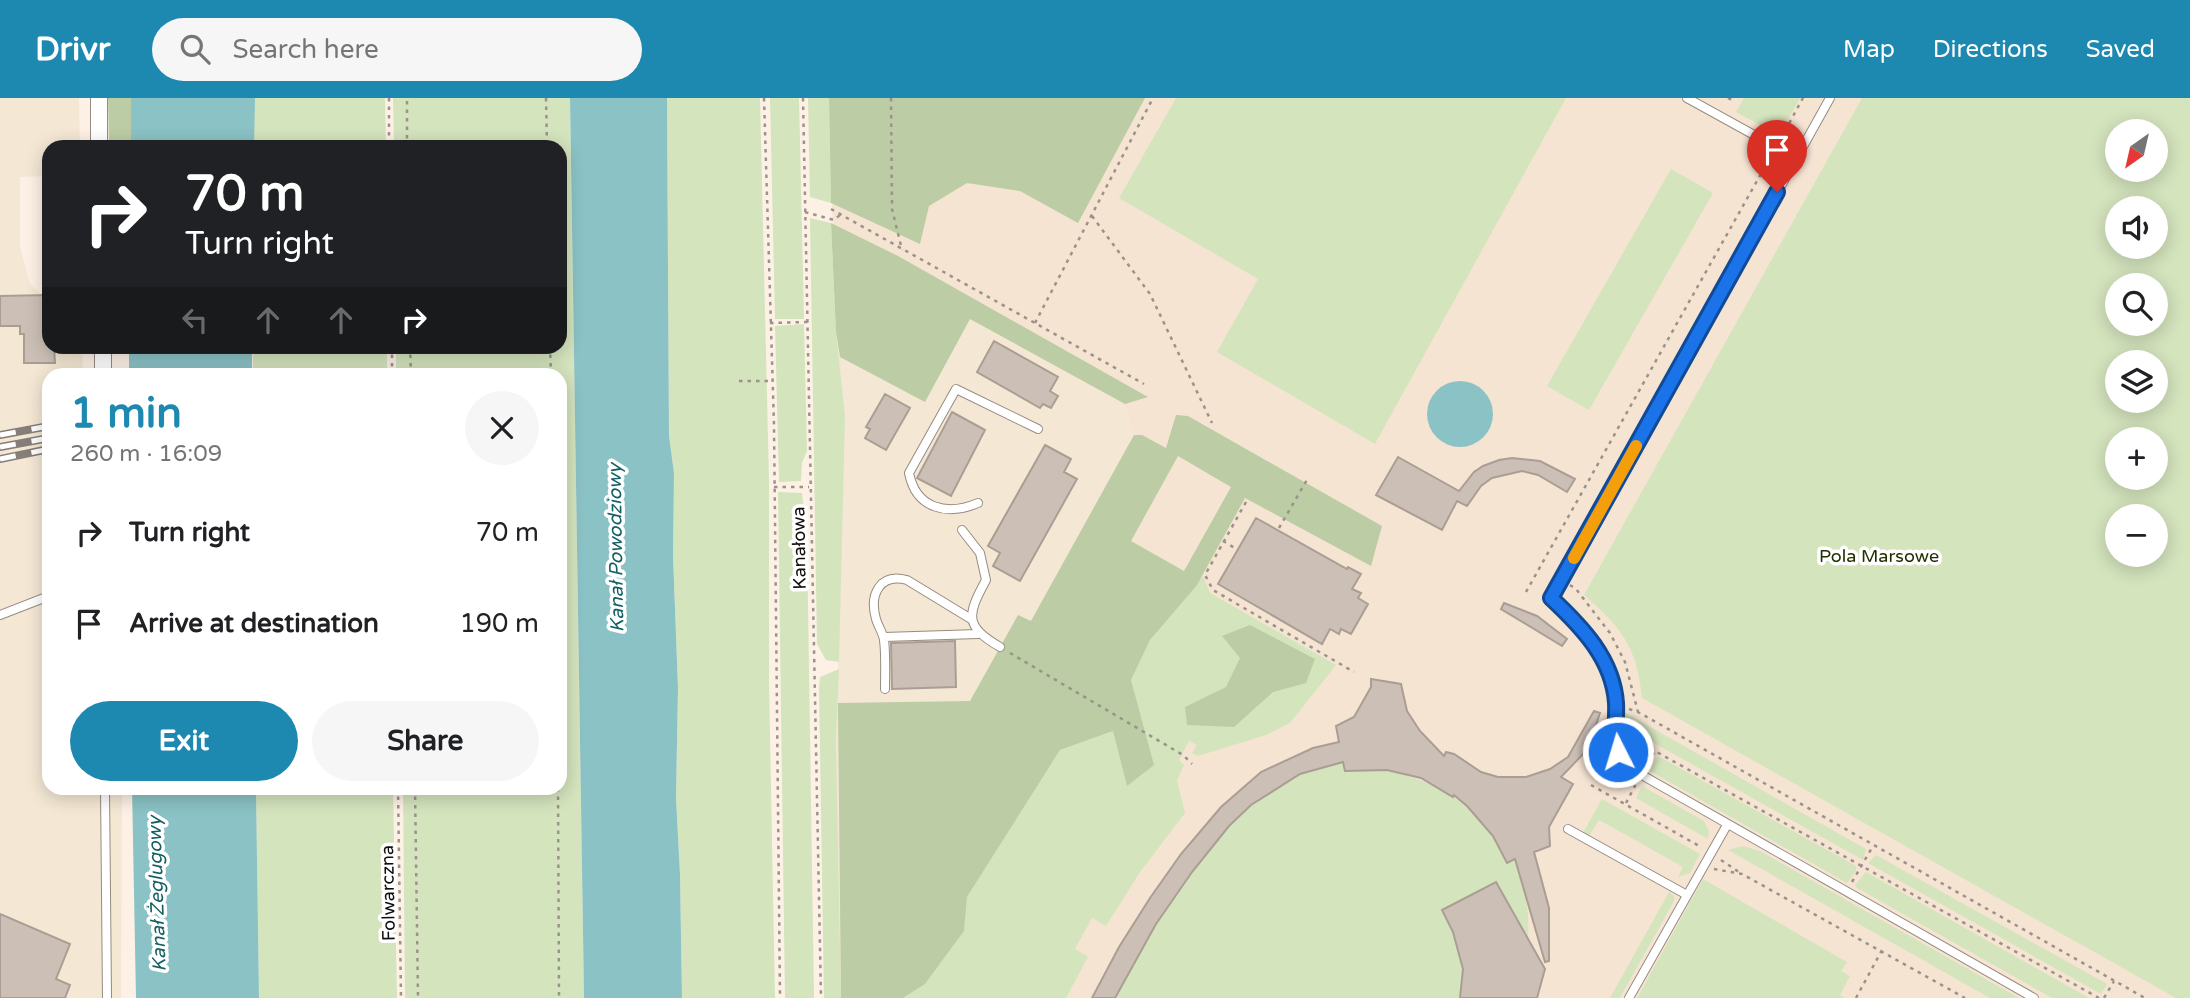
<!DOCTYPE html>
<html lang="en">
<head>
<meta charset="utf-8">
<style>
	body { margin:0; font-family:"Varela Round",sans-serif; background:#f6f6f6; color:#202124; height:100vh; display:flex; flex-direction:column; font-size:26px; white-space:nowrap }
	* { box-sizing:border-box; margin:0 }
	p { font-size:23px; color:#757577 }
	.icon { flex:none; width:38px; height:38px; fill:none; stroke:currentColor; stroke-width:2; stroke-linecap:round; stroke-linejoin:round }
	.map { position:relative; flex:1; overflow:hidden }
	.side { position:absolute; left:42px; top:270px; width:525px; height:427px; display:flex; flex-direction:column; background:#fff; border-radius:21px; box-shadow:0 4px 18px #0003 }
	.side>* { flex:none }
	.banner { position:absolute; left:42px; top:42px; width:525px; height:214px; border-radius:21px; box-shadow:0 4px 18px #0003; background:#202124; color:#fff; overflow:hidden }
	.needle { width:46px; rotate:214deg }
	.buttons { position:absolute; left:2105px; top:21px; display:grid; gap:14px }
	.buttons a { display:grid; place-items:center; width:63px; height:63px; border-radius:50%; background:#fff; box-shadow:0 4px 18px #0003; font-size:35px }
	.pin { position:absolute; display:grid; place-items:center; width:60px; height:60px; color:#fff; margin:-72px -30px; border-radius:50% 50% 50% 0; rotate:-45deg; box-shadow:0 0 7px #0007 }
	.pin .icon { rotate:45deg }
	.me { position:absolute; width:77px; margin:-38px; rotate:355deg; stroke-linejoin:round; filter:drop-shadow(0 0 5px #0008) }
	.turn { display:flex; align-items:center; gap:24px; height:147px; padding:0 28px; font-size:32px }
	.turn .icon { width:91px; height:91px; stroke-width:2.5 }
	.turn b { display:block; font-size:49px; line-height:60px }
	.lanes { display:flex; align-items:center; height:66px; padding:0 28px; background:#0003; justify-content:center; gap:35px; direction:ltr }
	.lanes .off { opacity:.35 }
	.round { display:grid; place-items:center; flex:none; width:74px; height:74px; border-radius:37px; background:#f6f6f6 }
	.headline { display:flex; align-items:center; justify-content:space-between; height:119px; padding:0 28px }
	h1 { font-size:42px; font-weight:700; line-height:52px; color:#1d88b0 }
	.cta { display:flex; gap:14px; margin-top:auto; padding:14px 28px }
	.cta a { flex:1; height:80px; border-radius:42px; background:#1d88b0; color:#fff; font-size:28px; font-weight:700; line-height:80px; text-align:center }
	.cta a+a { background:#f6f6f6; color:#202124 }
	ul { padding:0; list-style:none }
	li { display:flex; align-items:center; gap:21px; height:91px; padding:0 28px }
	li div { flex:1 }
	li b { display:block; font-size:26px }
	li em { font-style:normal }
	header { display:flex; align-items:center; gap:42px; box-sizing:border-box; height:98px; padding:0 35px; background:#1d88b0; color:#fff }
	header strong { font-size:33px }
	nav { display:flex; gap:38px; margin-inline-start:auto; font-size:24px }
	.search { width:490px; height:63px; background:#f6f6f6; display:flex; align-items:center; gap:18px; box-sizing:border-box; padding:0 24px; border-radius:38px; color:#757577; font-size:26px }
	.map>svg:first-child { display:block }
	.built { fill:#f6e4d3; fill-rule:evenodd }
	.industrial { fill:#f4e8d4 }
	.green { fill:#d4e4bd; fill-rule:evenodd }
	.forest { fill:#bccca4; fill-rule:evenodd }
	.water { fill:#8bc2c5 }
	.building { fill:#ccc0b6; stroke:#aa9e94; stroke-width:2 }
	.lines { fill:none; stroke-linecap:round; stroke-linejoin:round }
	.lane-casing { stroke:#968b81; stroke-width:10 }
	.street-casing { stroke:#968b81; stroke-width:18 }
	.path { stroke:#9b928a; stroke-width:2.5; stroke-dasharray:3.5 5; stroke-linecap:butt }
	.lane { stroke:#fff; stroke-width:8 }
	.street { stroke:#fff; stroke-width:16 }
	.rail-casing { stroke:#867e78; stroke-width:8 }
	.rail { stroke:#fff; stroke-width:5; stroke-dasharray:16; stroke-linecap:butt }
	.route-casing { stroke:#114b97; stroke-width:18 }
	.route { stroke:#1a73e8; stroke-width:12 }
	.slow { stroke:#f59e0b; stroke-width:12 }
	.labels { text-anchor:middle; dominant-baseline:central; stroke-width:7; stroke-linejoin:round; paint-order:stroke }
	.street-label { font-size:18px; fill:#110d0a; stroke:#fff }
	.park-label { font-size:18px; fill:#222f01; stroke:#fff }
	.water-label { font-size:19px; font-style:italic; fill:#135f63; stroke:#fff }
</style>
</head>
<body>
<header>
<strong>Drivr</strong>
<div class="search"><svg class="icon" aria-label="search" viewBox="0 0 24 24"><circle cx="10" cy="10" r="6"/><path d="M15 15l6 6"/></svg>Search here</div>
<nav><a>Map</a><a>Directions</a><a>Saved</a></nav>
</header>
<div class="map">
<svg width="2190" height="900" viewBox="0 0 2190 900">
	<rect width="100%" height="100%" fill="#fdf1e6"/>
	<path class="built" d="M829,0H2190V900H841L836,642L845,319L836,234ZM2118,33H2156V72H2118ZM2118,110H2156V149H2118ZM2118,187H2156V226H2118ZM2118,264H2156V303H2118ZM2118,341H2156V380H2118ZM2118,418H2156V457H2118Z"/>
	<path class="industrial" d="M0,0H79L80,49H49V78L20,79V148L30,186L42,197L49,248L82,249L83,276H49V690H122L121,900H0Z
		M970,221L1125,306L1134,337L1030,523L1018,517L970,603L838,605L845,319L840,259L925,304Z"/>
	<path class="green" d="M251,0H385L386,49H252Z
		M393,0H570L584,900H405L403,690H560V276H396V249L560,248V49H394Z
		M667,0H760L769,384V584L775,900H682L680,777L676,700L678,590L673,458L674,375L669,338Z
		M770,0H799L804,221H775Z
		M808,0H829L831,105L810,99Z
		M1176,0H1566L1375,346L1217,254L1258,181L1119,100Z
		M1744,0H1800L1779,37L1736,14Z
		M1862,0H2190V900H2176L1642,600C1637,549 1622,530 1584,497ZM2118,33H2156V72H2118ZM2118,110H2156V149H2118ZM2118,187H2156V226H2118ZM2118,264H2156V303H2118ZM2118,341H2156V380H2118ZM2118,418H2156V457H2118Z
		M1671,71L1713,95L1589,312L1547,288Z
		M810,120L831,125L836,234L845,318L839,564L826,562L817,546Z
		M804,226L807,353L802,365L801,383L779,384L775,228Z
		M253,249H387V276H253Z
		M778,394L802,395L807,440L814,900H785Z
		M1203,478L1210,495L1336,567L1290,625L1266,637L1198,658L1192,655L1197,647L1189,643L1179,662L1184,667L1177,682L1185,715L1140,774L1106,828L1092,820L1075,851L1088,859L1066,900H903L925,886L964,833L967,799L1060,652L1113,633L1127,688L1153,667L1131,582L1150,542Z
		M839,571L836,642L841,900H824L819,589L820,579Z
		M1624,614L1866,751L1863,762L1627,630L1623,626Z
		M1658,658L1856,768V773L1847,785L1650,673Z
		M1343,663C1421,680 1470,686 1508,765L1515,763C1534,808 1531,854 1517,900H1115C1151,831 1210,728 1278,688C1298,675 1321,670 1343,663Z
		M1642,688L1704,723L1709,733L1708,741L1636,700Z
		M256,690H393L397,900H259Z
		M1602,701L1700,756L1690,775L1678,779L1683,769L1599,722L1589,738L1583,735Z
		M1743,748L1760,753L2019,900H1990L1728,752Z
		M1876,757L2107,886L2101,896L1868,765Z
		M1866,774L2089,900H2052L1857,790L1855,787Z
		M1703,781L1847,864L1841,873L1850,878L1840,897L1845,900H1637Z
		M1669,794L1674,798V803L1620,900H1610Z"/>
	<path class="forest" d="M108,0H131V49H109Z
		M829,0H1145L1078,125L1020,93L967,85L929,108L920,146L831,105Z
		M831,125L898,158L1148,299L1125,306L970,221L925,304L840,259L836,234Z
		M1176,317L1188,318L1382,428L1371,468L1245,400L1197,487L1150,542L1131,582L1154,667L1127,688L1113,633L1060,652L967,799L964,833L925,886L903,900H841L838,605L970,603L1018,517L1031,523L1134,337H1142L1166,350ZM1178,358L1231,389L1184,473L1131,443Z
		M1250,527L1315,561L1306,585L1273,594L1234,629L1187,627L1185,609L1226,589L1240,560L1222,538Z"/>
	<path class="water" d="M131,0H255L254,49H131Z
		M570,0H667L669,338L674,375L673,458L678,590L676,700L680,777L682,900H584Z
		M129,249H252V276H129Z
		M1427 316a33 33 0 1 1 66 0a33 33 0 1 1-66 0Z
		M132,690H256L259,900H136Z"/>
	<path class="building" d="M49,197V248H54L55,265H24V236H20V228H0V198Z
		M994,243L1058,279L1050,293L1058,298L1051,310L1043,306L1040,310L977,274Z
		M885,296L910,310L886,352L865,340L870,331L866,329Z
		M952,314L985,332L951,398L917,380Z
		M1045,347L1071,361L1064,374L1077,381L1020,483L993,468L1000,455L988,448Z
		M1398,359L1459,393L1474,374L1483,368L1499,362L1512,360L1540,363L1575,381L1567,394L1538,377L1522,373L1492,380L1481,388L1467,408L1457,403L1442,432L1376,397Z
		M1256,420L1347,471L1348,469L1361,476L1352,491L1361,495L1358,500L1368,506L1351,536L1341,531L1339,536L1330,531L1322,546L1218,486Z
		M1504,505L1537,518L1567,541L1562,548L1501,511Z
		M955,543L956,589L892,591L891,545Z
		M1371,581L1401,586L1407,613L1420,633L1444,658L1446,654L1454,656L1481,674L1498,679H1526L1550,671L1568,659L1594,613L1600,615L1588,651L1561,679L1573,686L1549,729L1550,748L1534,754L1549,810V863L1545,864L1515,761L1507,765L1493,738L1467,708L1454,697L1453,699L1421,680L1387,672L1345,673L1343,664L1300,676L1251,707L1229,728L1192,774L1156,826L1115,900H1092L1119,849L1150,800L1181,756L1221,709L1261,674L1313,650L1339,644L1336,628L1354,619L1371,589Z
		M1496,784L1545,871L1537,900H1460L1463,871L1453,834L1442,812Z
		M0,816L70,846L56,881L70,887L65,900H0Z"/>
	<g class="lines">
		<g class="lane-casing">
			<path id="lane" d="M1687,0L1796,60
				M1830,0L1551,500C1578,526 1609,554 1615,594C1619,620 1609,644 1626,668L2034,900
				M978,405C947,418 916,411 909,375L956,291L1038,331
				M962,432L980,455L986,482C967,517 964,528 1000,549
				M0,517L49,498
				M884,539L978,536
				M885,591C885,575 886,558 884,542C883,535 878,528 876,521C869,496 880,475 907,482L971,521
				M105,690L107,900
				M1568,731L1687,797
				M1629,900L1727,727"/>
		</g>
		<g class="street-casing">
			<path id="street" d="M99,0V49
				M103,276V248"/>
		</g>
		<path class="path" d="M389,0V49
			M546,0L547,49
			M764,0L774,327L780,900
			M803,0L821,900
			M891,0L892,111L902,152
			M1728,0L1732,2
			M1781,40L1803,0
			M407,49V0
			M831,111L1144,286
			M805,114L834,122L841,116
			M1092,118L1150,196L1212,325
			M770,225L808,224
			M1035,225L1153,0
			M392,248V276
			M410,248L411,276
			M550,248L551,276
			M739,283H772
			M774,389H809
			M1246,404L1205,477L1213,492L1354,574
			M1279,430L1308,380
			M1223,443L1238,452
			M1570,487L1576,491L1610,535L1625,564L1638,614
			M1526,494L1771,58
			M1010,555L1183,657L1192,666
			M1629,611L1638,614L2145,900
			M1628,638L2099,900
			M1648,665L1655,653
			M1591,687L1701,749
			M398,690L401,900
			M415,690L418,900
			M558,690L559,900
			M1626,705L1636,686
			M1721,762L1739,774
			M1714,771L1742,776L1965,900
			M1852,784L1873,748
			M1856,900L1882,852
			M2104,900L2114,883"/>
		<use href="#lane" class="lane"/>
		<use href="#street" class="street"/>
		<g class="rail-casing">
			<path id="rail" d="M0,337L49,328
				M0,349L49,340
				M0,361L49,351"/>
		</g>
		<use href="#rail" class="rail"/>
	</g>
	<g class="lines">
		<g class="route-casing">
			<path id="route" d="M1618,654C1613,637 1617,623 1616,605C1613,561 1582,529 1551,500L1777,94"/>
		</g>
		<use href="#route" class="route"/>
		<path class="slow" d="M1574,460L1636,348"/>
	</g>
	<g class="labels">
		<g class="street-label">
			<text transform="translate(799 450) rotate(-91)">Kanałowa</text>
			<text transform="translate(388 795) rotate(-91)">Folwarczna</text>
		</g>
		<g class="park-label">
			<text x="1879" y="458">Pola Marsowe</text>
		</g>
		<g class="water-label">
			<text transform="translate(616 450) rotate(-91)">Kanał Powodziowy</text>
			<text transform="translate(157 796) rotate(-92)">Kanał Żeglugowy</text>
		</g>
	</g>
</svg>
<div class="buttons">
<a><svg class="needle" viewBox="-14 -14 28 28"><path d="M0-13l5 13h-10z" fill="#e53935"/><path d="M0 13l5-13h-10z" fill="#757577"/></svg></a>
<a><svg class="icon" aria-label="sound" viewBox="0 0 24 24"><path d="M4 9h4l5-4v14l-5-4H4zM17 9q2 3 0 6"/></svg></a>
<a><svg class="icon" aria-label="search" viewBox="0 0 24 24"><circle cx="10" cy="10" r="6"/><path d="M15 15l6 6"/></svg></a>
<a><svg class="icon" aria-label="layers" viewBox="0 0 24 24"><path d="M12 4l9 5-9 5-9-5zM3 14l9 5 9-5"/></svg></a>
<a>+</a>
<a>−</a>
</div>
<div class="pin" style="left:1777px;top:94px;background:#d93025"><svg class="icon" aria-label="arrive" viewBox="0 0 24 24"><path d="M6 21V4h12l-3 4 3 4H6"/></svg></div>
<svg class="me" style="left:1618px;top:654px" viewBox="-20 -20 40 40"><circle r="17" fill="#1a73e8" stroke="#fff" stroke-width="3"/><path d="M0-11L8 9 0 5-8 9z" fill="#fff"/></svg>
<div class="banner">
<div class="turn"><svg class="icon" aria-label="right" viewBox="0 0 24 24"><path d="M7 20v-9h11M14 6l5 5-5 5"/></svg><div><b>70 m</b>Turn right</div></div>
<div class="lanes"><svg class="icon off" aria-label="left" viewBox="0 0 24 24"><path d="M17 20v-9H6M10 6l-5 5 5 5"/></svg><svg class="icon off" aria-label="ahead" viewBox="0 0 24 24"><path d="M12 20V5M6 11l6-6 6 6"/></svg><svg class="icon off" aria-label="ahead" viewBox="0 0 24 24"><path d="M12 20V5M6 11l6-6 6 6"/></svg><svg class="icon" aria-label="right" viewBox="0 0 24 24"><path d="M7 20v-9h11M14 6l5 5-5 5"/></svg></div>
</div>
<section class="side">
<div class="headline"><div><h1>1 min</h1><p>260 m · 16:09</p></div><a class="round"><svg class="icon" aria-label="close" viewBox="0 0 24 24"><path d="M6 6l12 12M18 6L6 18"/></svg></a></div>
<ul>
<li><svg class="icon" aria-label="right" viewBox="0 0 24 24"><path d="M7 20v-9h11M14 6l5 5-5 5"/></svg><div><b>Turn right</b></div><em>70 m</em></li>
<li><svg class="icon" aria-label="arrive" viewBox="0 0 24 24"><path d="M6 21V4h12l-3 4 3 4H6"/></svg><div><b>Arrive at destination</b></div><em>190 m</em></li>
</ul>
<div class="cta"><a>Exit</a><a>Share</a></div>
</section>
</div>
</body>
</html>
